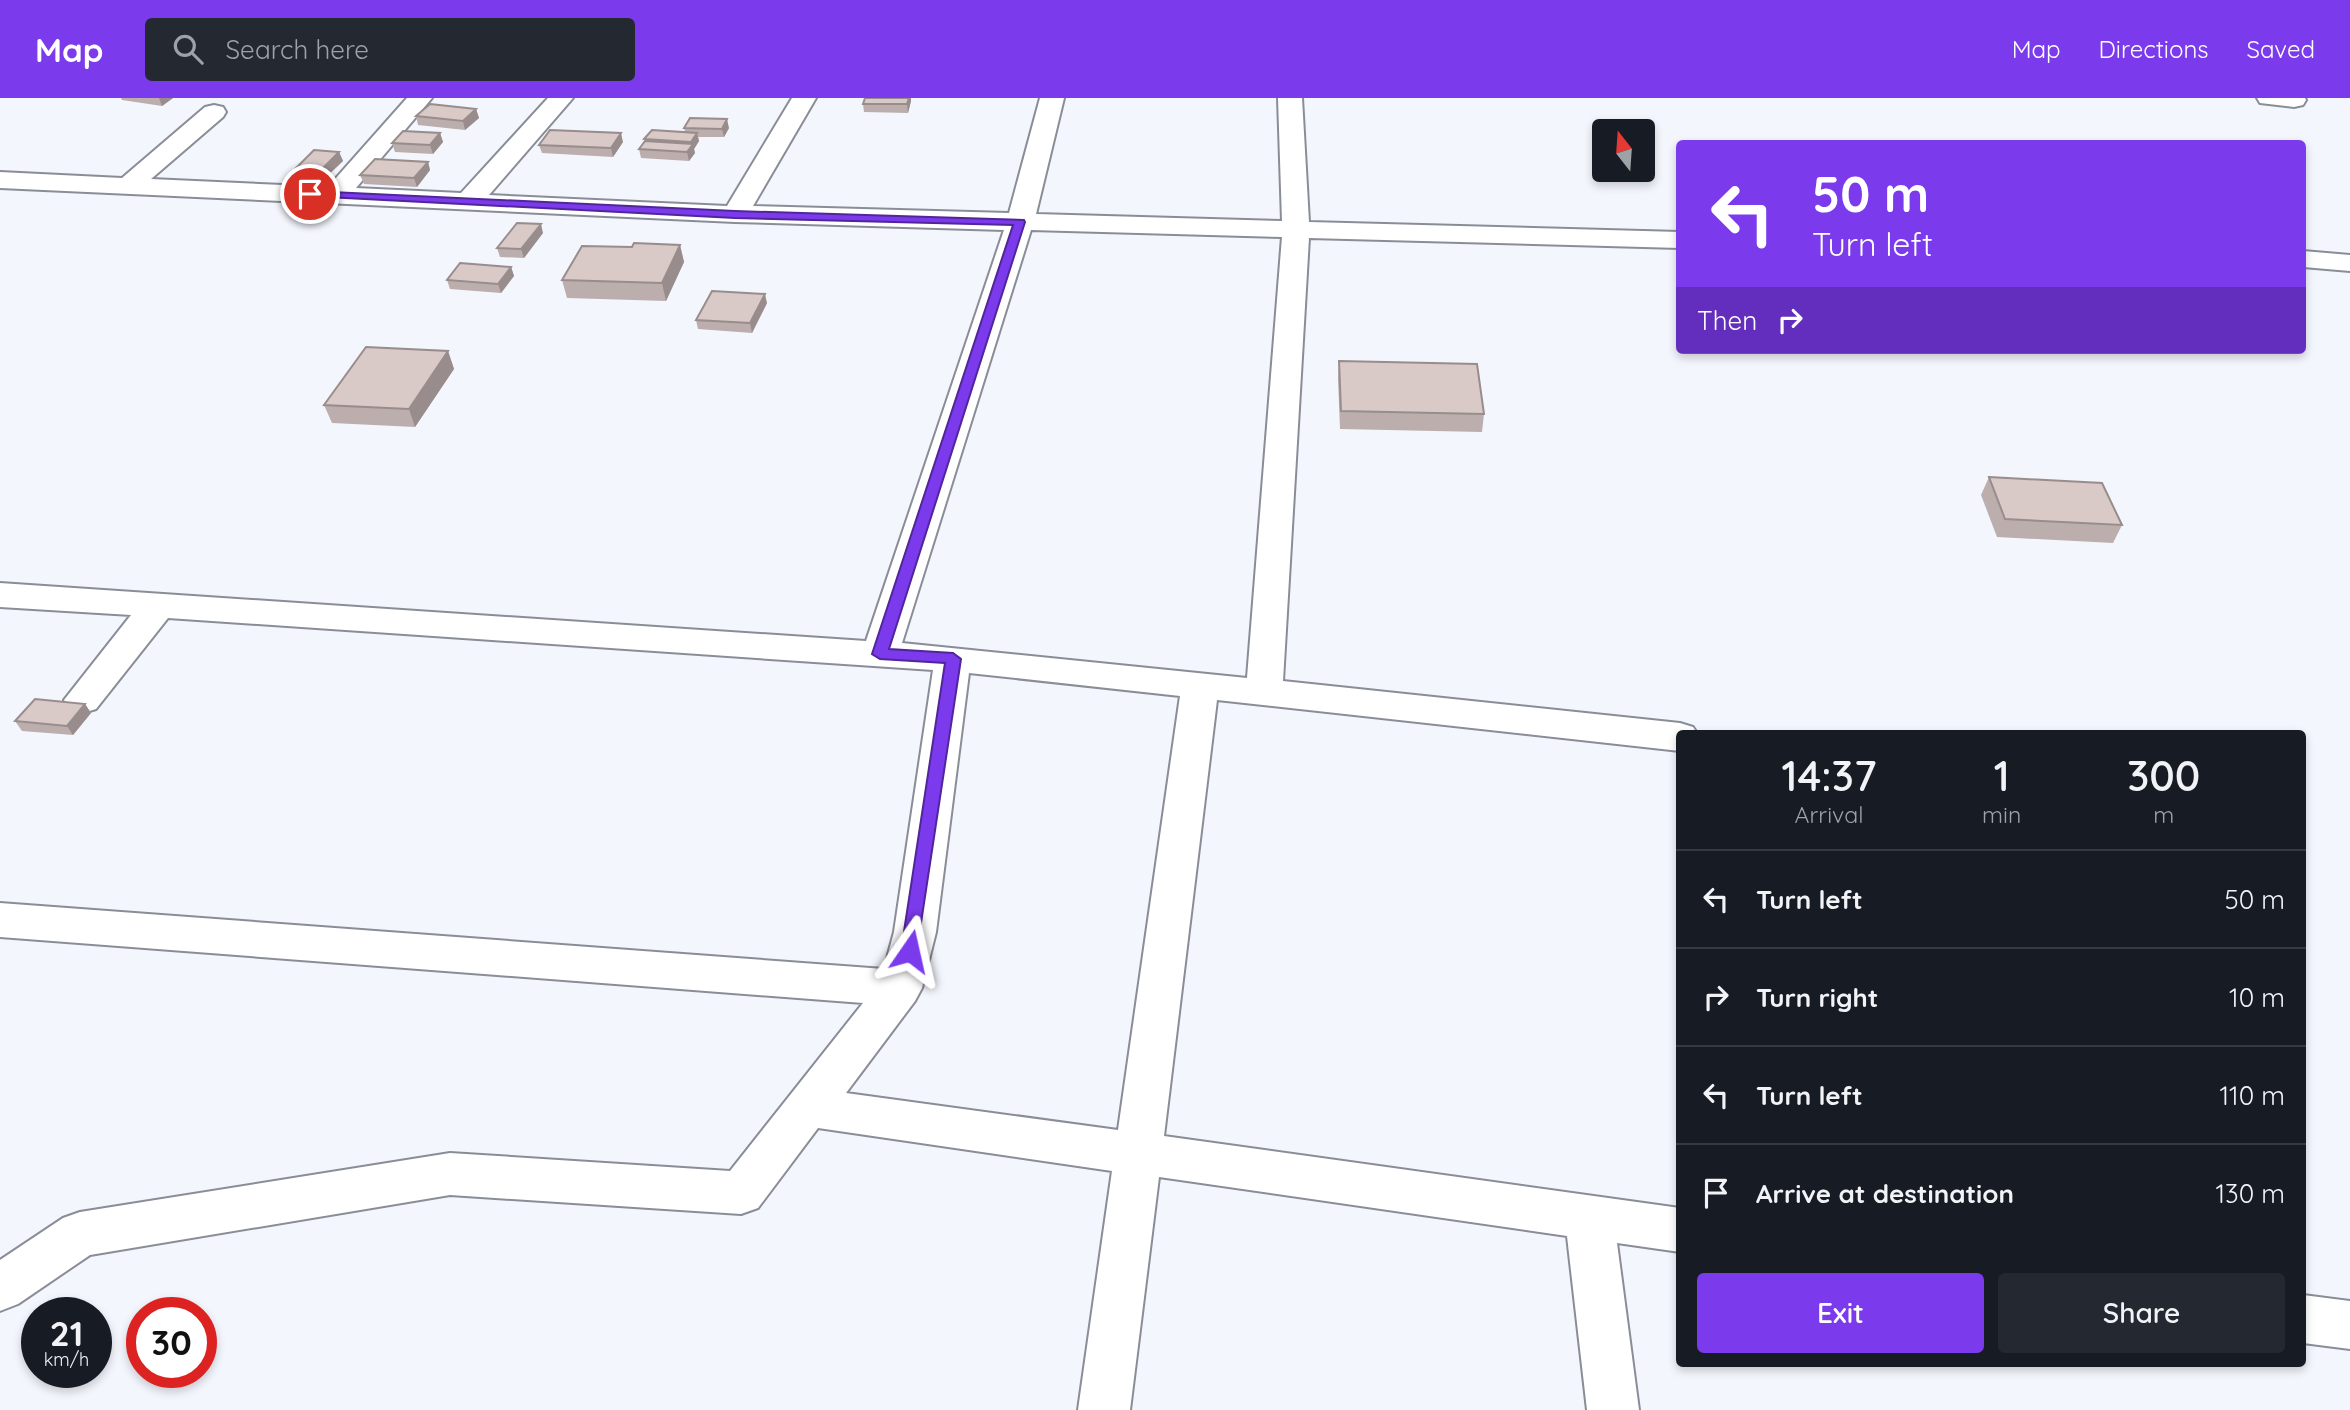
<!DOCTYPE html>
<html lang="en">
<head>
<meta charset="utf-8">
<style>
	body { margin:0; font-family:Quicksand,sans-serif; background:#242831; color:#f1f3f6; height:100vh; display:flex; flex-direction:column; font-size:26px; white-space:nowrap }
	* { box-sizing:border-box; margin:0 }
	p { font-size:23px; color:#9ea1a6 }
	.icon { flex:none; width:38px; height:38px; fill:none; stroke:currentColor; stroke-width:2; stroke-linecap:round; stroke-linejoin:round }
	.map { position:relative; flex:1; overflow:hidden }
	.drawer { position:absolute; left:1676px; top:632px; width:630px; height:637px; display:flex; flex-direction:column; background:#171b24; border-radius:7px; box-shadow:0 4px 10px #0003 }
	.drawer>* { flex:none }
	.banner { position:absolute; left:1676px; top:42px; width:630px; height:214px; border-radius:7px; box-shadow:0 4px 10px #0003; background:#7c3aed; color:#fff; overflow:hidden }
	.needle { width:46px; rotate:343deg }
	.tools { position:absolute; left:1592px; top:21px; display:grid; gap:14px }
	.tools a { display:grid; place-items:center; width:63px; height:63px; border-radius:7px; background:#171b24; box-shadow:0 4px 10px #0003; font-size:35px }
	.speed { position:absolute; left:21px; top:1199px; display:flex; gap:14px; font-size:35px; font-weight:700; text-align:center }
	.speed>* { display:grid; place-content:center; width:91px; height:91px; border-radius:50%; background:#171b24; box-shadow:0 4px 10px #0003; line-height:1 }
	.speed small { font-size:18px; font-weight:400 }
	.speed .limit { border:10px solid #d22; background:#fff; color:#111 }
	.pin { position:absolute; display:grid; place-items:center; width:60px; height:60px; color:#fff; margin:-30px; border:4px solid #fff; border-radius:50%; box-shadow:0 2px 7px #0007 }
	.me { position:absolute; width:77px; margin:-38px; rotate:11deg; stroke-linejoin:round; filter:drop-shadow(0 0 5px #0008) }
	.turn { display:flex; align-items:center; gap:24px; height:147px; padding:0 21px; font-size:32px }
	.turn .icon { width:91px; height:91px; stroke-width:2.5 }
	.turn b { display:block; font-size:49px; line-height:60px }
	.then { display:flex; align-items:center; height:66px; padding:0 21px; background:#0003; gap:14px; font-size:26px }
	.eta { display:flex; justify-content:space-evenly; align-items:center; height:119px; text-align:center }
	.eta b { font-size:42px; font-weight:600; line-height:49px }
	.cta { display:flex; gap:14px; margin-top:auto; padding:14px 21px }
	.cta a { flex:1; height:80px; border-radius:7px; background:#7c3aed; color:#fff; font-size:28px; font-weight:600; line-height:80px; text-align:center }
	.cta a+a { background:#242831; color:#f1f3f6 }
	ul { padding:0; list-style:none }
	li { display:flex; align-items:center; gap:21px; height:98px; padding:0 21px; border-top:2px solid #363941 }
	li div { flex:1 }
	li b { display:block; font-size:26px }
	li em { font-style:normal }
	header { display:flex; align-items:center; gap:42px; box-sizing:border-box; height:98px; padding:0 35px; background:#7c3aed; color:#fff }
	header strong { font-size:33px }
	nav { display:flex; gap:38px; margin-inline-start:auto; font-size:24px }
	.search { width:490px; height:63px; background:#242831; display:flex; align-items:center; gap:18px; box-sizing:border-box; padding:0 24px; border-radius:7px; color:#9ea1a6; font-size:26px }
	.map>svg:first-child { display:block }
	.lines { fill:none; stroke-linecap:round; stroke-linejoin:round }
	.minor-casing { stroke:#898d98; stroke-width:4 }
	.minor { fill:#fff; fill-rule:evenodd }
	.wall { fill:#bbaeac }
	.shaded-wall { fill:#988d8c }
	.building { fill:#d9cac8; stroke:#988d8c; stroke-width:2 }
	.route { fill:#7c3aed; stroke:#51269a; stroke-width:2 }
</style>
</head>
<body>
<header>
<strong>Map</strong>
<div class="search"><svg class="icon" aria-label="search" viewBox="0 0 24 24"><circle cx="10" cy="10" r="6"/><path d="M15 15l6 6"/></svg>Search here</div>
<nav><a>Map</a><a>Directions</a><a>Saved</a></nav>
</header>
<div class="map">
<svg width="2350" height="1312" viewBox="0 0 2350 1312">
	<rect width="100%" height="100%" fill="#f4f6fd"/>
	<g class="lines">
		<g class="minor-casing">
			<path id="minor" d="M407,0H432L356,90L461,95L548,0H573L489,97L727,108L792,0H816L753,108L1009,115L1040,0H1064L1036,116L1282,123L1278,0H1302L1309,124L1680,134V150L1309,140L1283,583L1680,625L1693,629L1697,635H1680V653L1217,602L1164,1038L1680,1110V1154L1617,1145L1639,1312H1587L1567,1138L1159,1079L1130,1312H1078L1112,1073L818,1030L758,1110L741,1116L450,1097L90,1157L18,1206L0,1213V1162L63,1120L80,1114L450,1055L730,1073L863,905L0,839V805L884,871L894,834L933,572L168,520L96,611L83,615L70,611L64,602L131,517L0,509V485L866,543L1004,132L735,124L0,90V74L122,80L205,9L214,7L223,9L226,14L223,19L151,81L328,89ZM1031,132L1282,139L1247,580L902,545ZM969,575L1180,598L1118,1032L846,995L915,903L922,890L936,834Z
				M2257,0H2305L2306,2L2303,7L2294,9L2260,5Z
				M2303,153L2350,157V173L2303,169Z
				M2303,1197L2350,1203V1251L2303,1245Z"/>
		</g>
		<use href="#minor" class="minor"/>
	</g>
	<path class="wall" d="M121,0H173L162,8L122,2Z
		M865,0H911V3L908,15L864,14L863,6Z
		M476,11L479,20L465,32L418,27L416,18Z
		M684,30H729L724,39H698L699,43L694,51L695,55L689,63L641,60L639,51L645,43L644,41L685,34Z
		M440,35L443,44L433,56L395,54L392,45Z
		M623,44L613,59L542,55L539,47Z
		M339,54L343,63L323,82L298,80L294,72Z
		M428,64L430,72L417,89L364,86L360,77Z
		M543,135L524,160L500,159L497,150Z
		M680,147L684,164L666,203L567,200L562,182L632,149Z
		M511,169L514,178L501,195L450,191L447,182Z
		M767,205L752,235L698,231L696,222Z
		M448,253L454,271L415,329L332,325L324,307Z
		M1339,263L1484,316L1482,334L1340,331L1338,281Z
		M1989,379L2122,427L2113,445L1997,439L1981,397Z
		M85,606L91,615L73,637L22,633L15,623Z"/>
	<path class="shaded-wall" d="M159,0H173L162,8Z
		M909,0H911V3L908,15L907,6Z
		M476,11L479,20L465,32L463,23Z
		M727,21L729,30L724,39L722,31Z
		M440,35L443,44L433,56L430,47Z
		M621,35L623,44L613,59L611,50Z
		M697,35L699,43L694,51L695,55L689,63L687,54L691,48V44Z
		M339,54L343,63L323,82L320,73Z
		M428,64L430,72L417,89L414,80Z
		M541,126L543,135L524,160L521,151Z
		M680,147L684,164L666,203L662,185Z
		M511,169L514,178L501,195L498,186Z
		M765,196L767,205L752,235L750,225Z
		M448,253L454,271L415,329L409,311Z
		M85,606L91,615L73,637L67,628Z"/>
	<path class="building" d="M865,0H909L907,6H863Z
		M430,6L476,11L463,23L416,18Z
		M690,20L727,21L722,31L684,30Z
		M550,32L621,35L611,50L539,47Z
		M652,32L697,35L691,44L644,41Z
		M403,33L440,35L430,47L392,45Z
		M645,43L693,46L687,54L639,51Z
		M314,52L339,54L320,73L294,72Z
		M375,61L428,64L414,80L360,77Z
		M517,125L541,126L521,151L497,150Z
		M634,145L680,147L662,185L562,182L582,148L632,149Z
		M460,165L511,169L498,186L447,182Z
		M712,193L765,196L750,225L696,222Z
		M366,249L448,253L409,311L324,307Z
		M1339,263L1477,266L1484,316L1341,313Z
		M1989,379L2102,385L2122,427L2005,421Z
		M35,601L85,606L67,628L15,623Z"/>
	<path class="route" d="M310,93L735,113L1024,122L1025,124L889,551L953,555L961,561L916,858H904L901,853L945,565L880,561L872,556L1013,127L735,120L307,98V94Z"/>
</svg>
<div class="tools">
<a><svg class="needle" viewBox="-14 -14 28 28"><path d="M0-13l5 13h-10z" fill="#e53935"/><path d="M0 13l5-13h-10z" fill="#9ea1a6"/></svg></a>
</div>
<div class="speed"><div>21<small>km/h</small></div><div class="limit">30</div></div>
<div class="pin" style="left:310px;top:96px;background:#d93025"><svg class="icon" aria-label="arrive" viewBox="0 0 24 24"><path d="M6 21V4h12l-3 4 3 4H6"/></svg></div>
<svg class="me" style="left:910px;top:853px" viewBox="-20 -20 40 40"><path d="M0-17L14 15 0 8-14 15z" fill="#7c3aed" stroke="#fff" stroke-width="4"/></svg>
<div class="banner">
<div class="turn"><svg class="icon" aria-label="left" viewBox="0 0 24 24"><path d="M17 20v-9H6M10 6l-5 5 5 5"/></svg><div><b>50 m</b>Turn left</div></div>
<div class="then">Then<svg class="icon" aria-label="right" viewBox="0 0 24 24"><path d="M7 20v-9h11M14 6l5 5-5 5"/></svg></div>
</div>
<section class="drawer">
<div class="eta">
<div><b>14:37</b><p>Arrival</p></div>
<div><b>1</b><p>min</p></div>
<div><b>300</b><p>m</p></div>
</div>
<ul>
<li><svg class="icon" aria-label="left" viewBox="0 0 24 24"><path d="M17 20v-9H6M10 6l-5 5 5 5"/></svg><div><b>Turn left</b></div><em>50 m</em></li>
<li><svg class="icon" aria-label="right" viewBox="0 0 24 24"><path d="M7 20v-9h11M14 6l5 5-5 5"/></svg><div><b>Turn right</b></div><em>10 m</em></li>
<li><svg class="icon" aria-label="left" viewBox="0 0 24 24"><path d="M17 20v-9H6M10 6l-5 5 5 5"/></svg><div><b>Turn left</b></div><em>110 m</em></li>
<li><svg class="icon" aria-label="arrive" viewBox="0 0 24 24"><path d="M6 21V4h12l-3 4 3 4H6"/></svg><div><b>Arrive at destination</b></div><em>130 m</em></li>
</ul>
<div class="cta"><a>Exit</a><a>Share</a></div>
</section>
</div>
</body>
</html>
